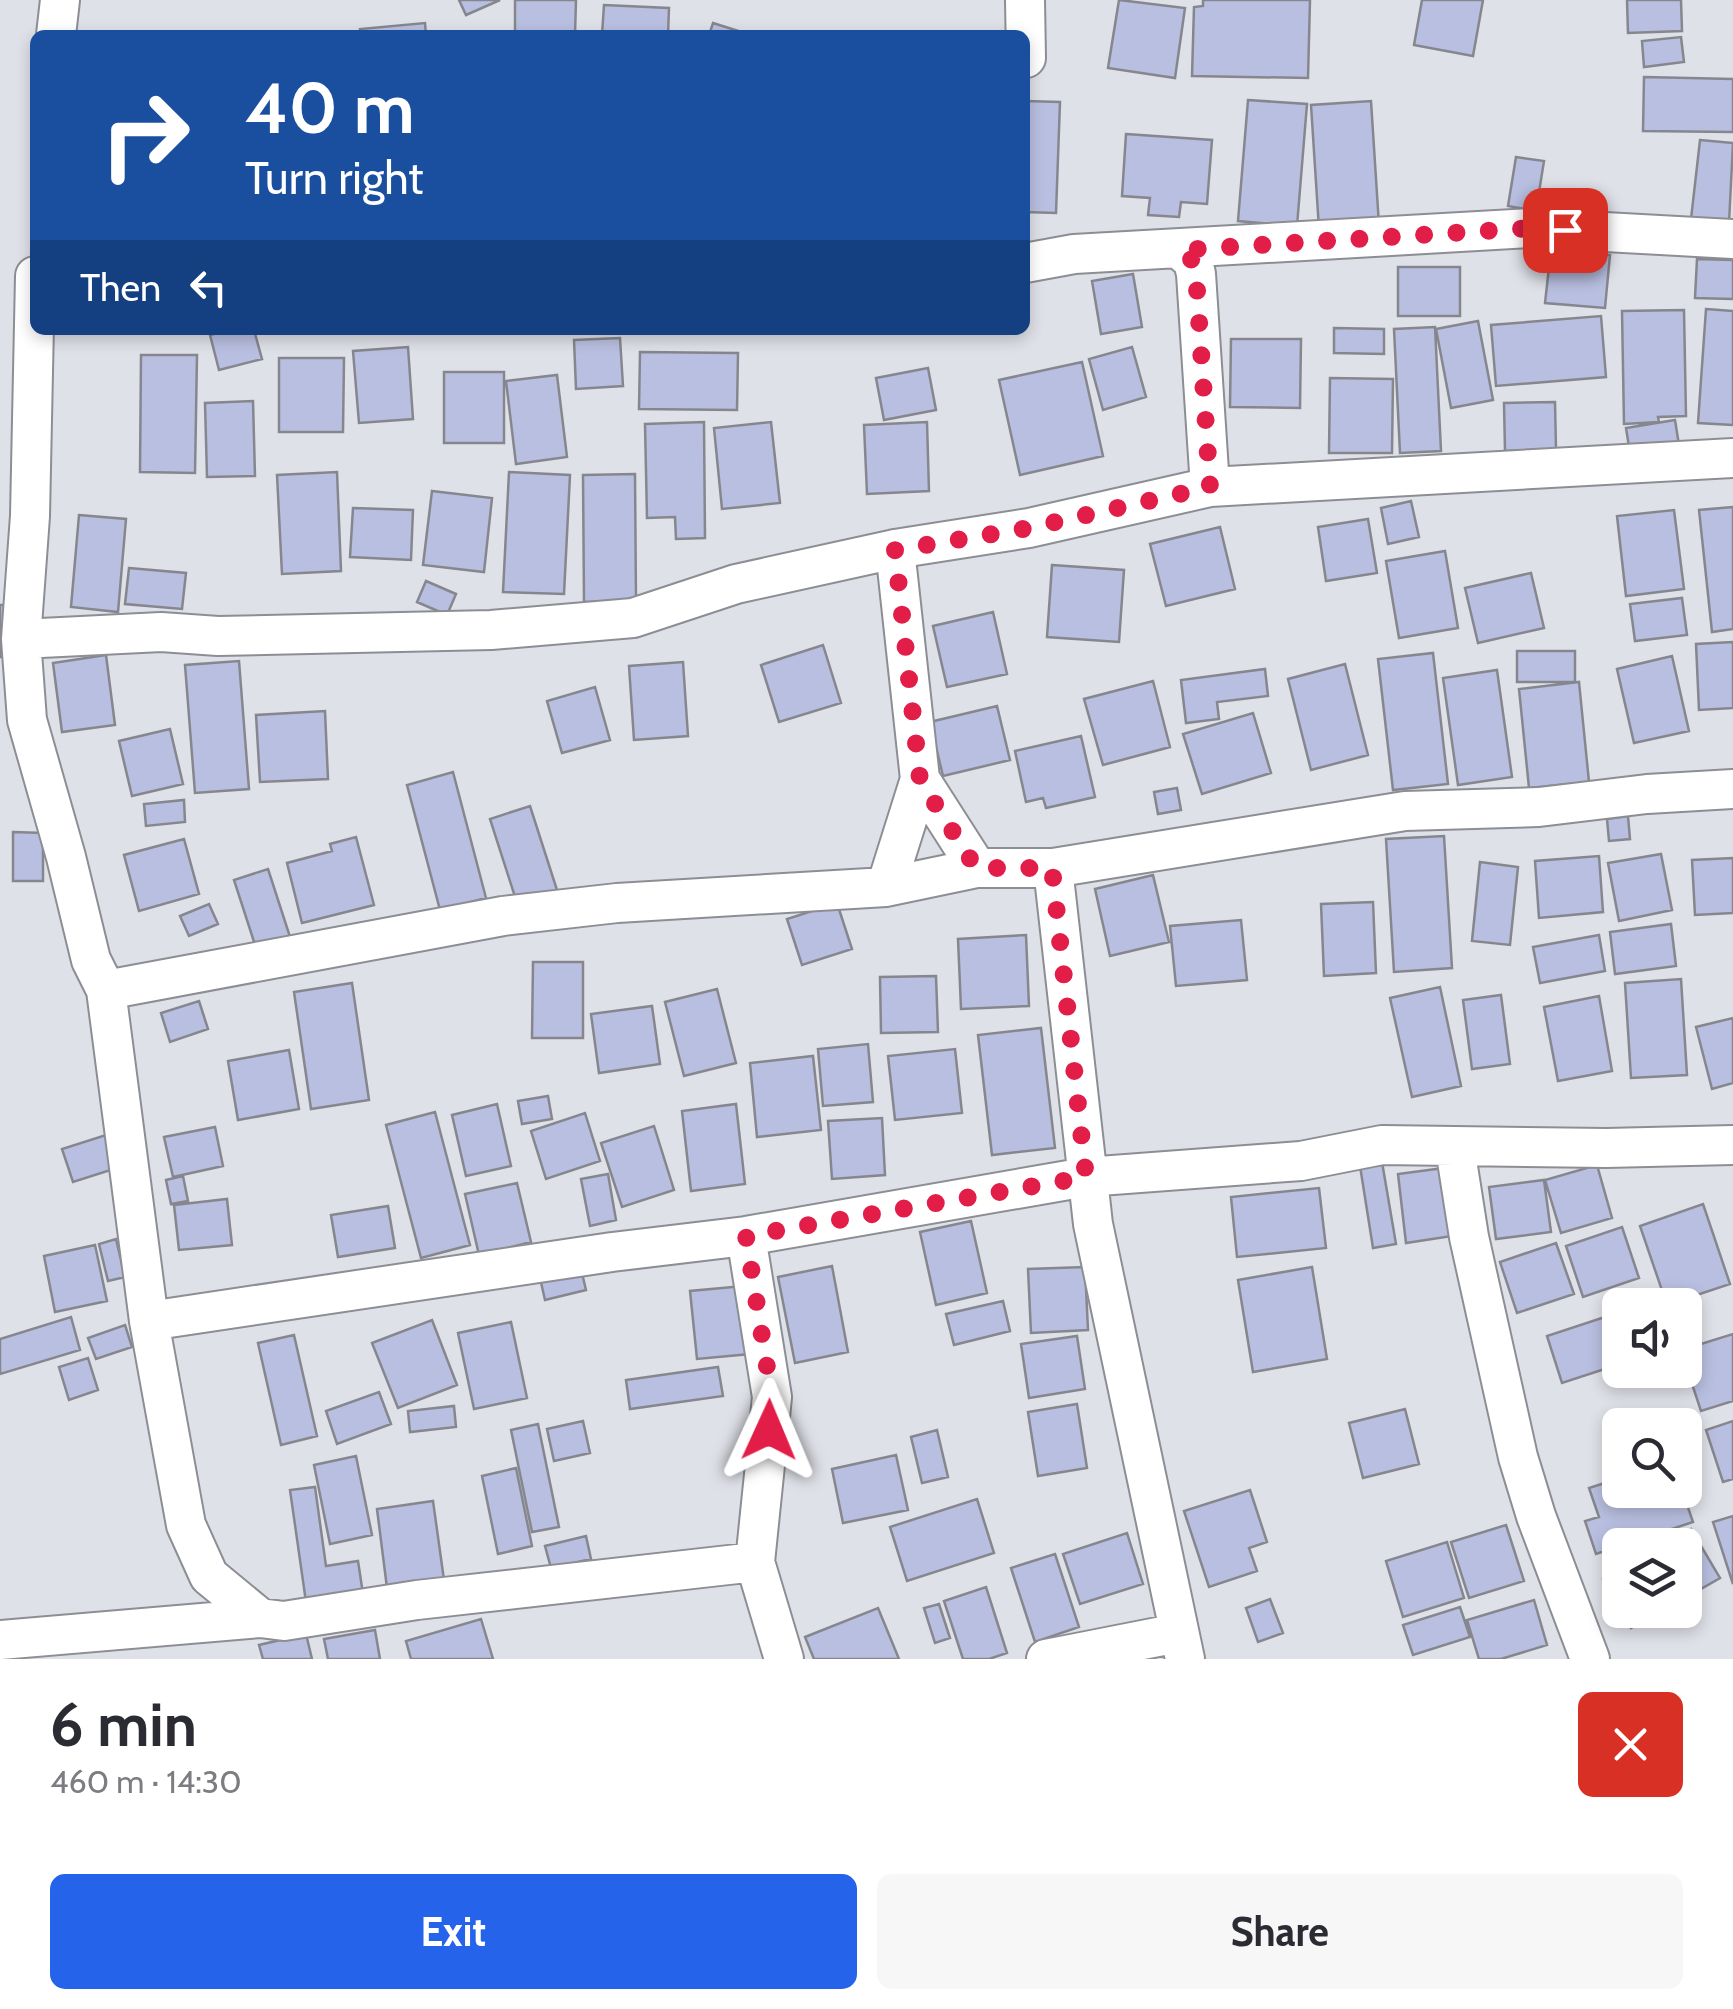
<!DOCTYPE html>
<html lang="en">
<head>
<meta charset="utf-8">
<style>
	body { margin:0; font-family:Cabin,sans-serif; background:#f7f7f7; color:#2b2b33; height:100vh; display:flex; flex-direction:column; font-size:38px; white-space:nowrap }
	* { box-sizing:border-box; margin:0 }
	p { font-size:32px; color:#7c7c81 }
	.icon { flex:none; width:55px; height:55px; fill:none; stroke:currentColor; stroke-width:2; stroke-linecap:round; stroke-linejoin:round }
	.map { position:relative; height:1659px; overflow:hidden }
	.drawer { display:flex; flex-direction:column; background:#fff; flex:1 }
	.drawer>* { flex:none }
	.banner { position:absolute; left:30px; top:30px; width:1000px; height:305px; border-radius:15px; box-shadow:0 5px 15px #0003; background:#1a4fa0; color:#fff; overflow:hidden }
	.fabs { position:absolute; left:1602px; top:1288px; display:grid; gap:20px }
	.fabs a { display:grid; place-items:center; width:100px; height:100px; border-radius:15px; background:#fff; box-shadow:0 5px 15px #0003; font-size:50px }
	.pin { position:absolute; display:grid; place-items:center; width:85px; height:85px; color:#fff; margin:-42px; border-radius:20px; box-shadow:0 5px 15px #0006 }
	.me { position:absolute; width:110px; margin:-55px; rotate:1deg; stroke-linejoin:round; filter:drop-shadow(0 0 8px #0008) }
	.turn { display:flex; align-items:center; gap:35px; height:210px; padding:0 50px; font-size:45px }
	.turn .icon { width:130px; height:130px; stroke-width:2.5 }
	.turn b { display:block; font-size:70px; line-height:85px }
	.then { display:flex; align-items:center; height:95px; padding:0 50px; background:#0003; gap:20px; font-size:38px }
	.round { display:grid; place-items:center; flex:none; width:105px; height:105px; border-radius:15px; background:#f7f7f7 }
	.overview { display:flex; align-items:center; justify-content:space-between; height:170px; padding:0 50px }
	h1 { font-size:60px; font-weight:800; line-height:75px }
	.cta { display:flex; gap:20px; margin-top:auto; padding:20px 50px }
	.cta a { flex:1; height:115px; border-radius:15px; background:#2563eb; color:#fff; font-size:40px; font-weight:800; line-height:115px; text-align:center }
	.cta a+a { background:#f7f7f7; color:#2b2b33 }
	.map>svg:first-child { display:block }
	.building { fill:#b9bfe0; stroke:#86878e; stroke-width:2.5 }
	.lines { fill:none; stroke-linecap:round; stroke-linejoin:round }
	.minor-casing { stroke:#8c8e94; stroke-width:42 }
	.minor { stroke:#fff; stroke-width:38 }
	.route { stroke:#e11d48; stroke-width:18; stroke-dasharray:0 32.4 }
</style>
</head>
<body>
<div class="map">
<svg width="1733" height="1659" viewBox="0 0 1733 1659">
	<rect width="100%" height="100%" fill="#dfe1e8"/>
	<path class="building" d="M459,0H500L466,15Z
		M515,0H576L575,35H515Z
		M1119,0L1185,8L1175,78L1108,68Z
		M1203,0H1310L1308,78L1192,76L1194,7L1203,6Z
		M1422,0H1483L1473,56L1414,45Z
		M1627,0H1681L1682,31L1628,33Z
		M604,5L669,8L668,35H602Z
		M425,23L426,35H361L360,29Z
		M713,23L751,35H709Z
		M1681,37L1684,62L1644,67L1642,41Z
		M1644,77L1733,79V132L1643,131Z
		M1248,100L1307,104L1297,226L1238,221Z
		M1025,101L1060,102L1056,213L1025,212Z
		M1371,101L1379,225L1319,229L1311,105Z
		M1126,134L1212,140L1207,204L1181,202L1179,217L1148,215L1150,198L1122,196Z
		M1700,140L1733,143L1729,223L1691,219Z
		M1516,157L1544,161L1536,211L1508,206Z
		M1551,249L1610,255L1605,308L1545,303Z
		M1697,259L1733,260V299L1695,298Z
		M1398,267H1460V316H1398Z
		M1133,274L1142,327L1101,334L1092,281Z
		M1706,309L1733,311V425L1698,423Z
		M1684,310L1686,416L1658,417L1659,422L1624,424L1622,311Z
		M1601,316L1606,377L1496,386L1491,325Z
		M1478,321L1493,400L1451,408L1436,329Z
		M1435,327L1441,451L1400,453L1394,329Z
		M1334,328L1384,329V354L1334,353Z
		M230,330H254L262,359L219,370L210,335Z
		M620,338L623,386L576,389L574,340Z
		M1231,339H1301L1300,408L1230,407Z
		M408,347L413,419L359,423L353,351Z
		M1132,347L1146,397L1103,410L1089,359Z
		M640,352L738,353L737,410L639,409Z
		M141,355H197L195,473L140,472Z
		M279,358H344L343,432H279Z
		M1082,362L1103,456L1020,475L999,380Z
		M928,368L936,410L884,420L876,378Z
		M444,372H504V443H444Z
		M557,375L567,457L516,464L506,381Z
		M1330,378L1393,379L1392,453H1329Z
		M253,401L255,476L207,477L205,403Z
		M1555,402L1556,449L1505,451L1504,403Z
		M1675,420L1679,445L1630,453L1626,428Z
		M704,422L705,538L676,539L675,517L647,518L645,424Z
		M771,422L780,503L722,509L714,428Z
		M927,422L929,491L867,494L864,425Z
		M337,472L341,571L282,574L277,475Z
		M509,472L570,475L564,594L503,592Z
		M635,474L636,601L584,602L583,475Z
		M432,491L492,498L484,572L423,565Z
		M1411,501L1419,537L1388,544L1381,508Z
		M1733,507V629L1712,632L1699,510Z
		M353,508L413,510L411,560L350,557Z
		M1674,510L1684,589L1626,596L1617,516Z
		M79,515L126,519L118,612L71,607Z
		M1368,519L1377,573L1326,581L1318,527Z
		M1220,527L1235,589L1166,606L1150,544Z
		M1445,551L1458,628L1399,638L1386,561Z
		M1052,565L1124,570L1119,642L1047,637Z
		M129,568L186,573L182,609L125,604Z
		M1531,573L1544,628L1478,643L1465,588Z
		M426,581L456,594L447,615L417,602Z
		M1682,598L1687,635L1635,641L1630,604Z
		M0,605H7V657H0Z
		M993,612L1007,674L947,687L933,626Z
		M1733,642V708L1699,710L1696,644Z
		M823,645L841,703L779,722L761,665Z
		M1517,651H1575V682H1517Z
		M1433,653L1448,784L1393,790L1378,659Z
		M106,655L115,725L62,732L53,663Z
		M1672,656L1689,731L1634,743L1617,669Z
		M239,661L249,789L195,793L185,665Z
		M683,662L688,736L634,740L629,666Z
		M1345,664L1368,755L1311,770L1288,679Z
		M1265,669L1268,696L1217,702L1219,719L1186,723L1181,680Z
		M1497,670L1512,777L1458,785L1443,678Z
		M1153,681L1170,747L1103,765L1084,699Z
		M1579,682L1589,782L1529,788L1519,689Z
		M595,687L610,740L562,753L547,701Z
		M997,706L1010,760L943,776L930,722Z
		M325,711L328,779L260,782L256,715Z
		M1253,713L1271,773L1202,794L1183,734Z
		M170,729L183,784L132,796L119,741Z
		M1081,736L1095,797L1046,808L1043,798L1026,802L1015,751Z
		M453,772L486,898L440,910L407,785Z
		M1177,788L1181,810L1158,814L1154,792Z
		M184,800L185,822L146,826L144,804Z
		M530,806L557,890L517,903L490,819Z
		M1628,816L1630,839L1609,841L1607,819Z
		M13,832L43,833V881H13Z
		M1444,836L1452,968L1394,972L1386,839Z
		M356,837L374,905L302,923L287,863L332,851L330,844Z
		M184,839L199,894L139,911L124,855Z
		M1661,854L1672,910L1619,921L1608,863Z
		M1599,856L1603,912L1539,918L1535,861Z
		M1733,858V913L1695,915L1692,860Z
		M1480,862L1518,867L1510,945L1472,941Z
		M268,869L292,943L258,954L234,880Z
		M1153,875L1169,942L1110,956L1095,889Z
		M1373,902L1376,973L1324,976L1321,904Z
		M837,903L852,949L802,965L787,919Z
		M209,904L218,924L189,936L180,916Z
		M1241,920L1247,980L1176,986L1170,926Z
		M1671,924L1676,966L1615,974L1610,932Z
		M1026,935L1029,1006L961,1009L958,939Z
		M1599,935L1605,971L1540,983L1533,947Z
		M533,962H583V1038H532Z
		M936,976L938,1032L881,1033L880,977Z
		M1681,979L1687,1075L1631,1078L1625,983Z
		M352,983L369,1100L311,1109L294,992Z
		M1440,987L1461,1086L1412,1097L1390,998Z
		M717,989L736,1063L684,1076L665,1002Z
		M1501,995L1510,1064L1472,1069L1463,1000Z
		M1599,996L1612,1071L1558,1081L1544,1007Z
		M199,1001L208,1029L170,1042L161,1013Z
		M652,1006L660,1064L599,1073L591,1014Z
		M1733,1018V1083L1712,1089L1696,1027Z
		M1041,1028L1055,1148L992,1155L978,1035Z
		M868,1044L873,1102L823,1106L818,1049Z
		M955,1049L962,1113L895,1120L888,1056Z
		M289,1050L299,1109L238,1120L228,1061Z
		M813,1056L821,1130L757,1137L750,1063Z
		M548,1096L552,1119L522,1124L518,1101Z
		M497,1104L511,1166L466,1176L452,1115Z
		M736,1104L745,1184L691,1191L682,1111Z
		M435,1112L470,1245L421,1258L386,1125Z
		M585,1113L600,1161L546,1179L531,1131Z
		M882,1118L885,1175L832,1179L828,1121Z
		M654,1126L674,1190L622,1207L601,1143Z
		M215,1127L223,1166L173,1177L164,1137Z
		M106,1135L117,1168L73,1182L62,1149Z
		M1382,1162L1396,1244L1373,1248L1360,1166Z
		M1597,1165L1612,1218L1561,1233L1545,1180Z
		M1444,1168L1452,1236L1406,1243L1398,1174Z
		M608,1174L616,1220L590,1226L581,1179Z
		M183,1176L188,1201L171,1204L166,1180Z
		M1544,1180L1551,1232L1496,1239L1489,1187Z
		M517,1183L531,1242L479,1255L465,1194Z
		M1319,1188L1326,1248L1237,1257L1231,1197Z
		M227,1199L232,1245L179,1250L174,1205Z
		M1703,1204L1730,1284L1667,1305L1640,1226Z
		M388,1206L395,1248L338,1257L331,1215Z
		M971,1221L987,1293L936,1305L920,1232Z
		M1622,1227L1639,1278L1583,1297L1566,1246Z
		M116,1239L125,1277L108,1281L99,1244Z
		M1556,1243L1574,1294L1517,1313L1500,1262Z
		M95,1245L107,1301L55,1312L44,1256Z
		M832,1266L848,1352L795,1363L778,1277Z
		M1085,1267L1088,1330L1031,1333L1028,1269Z
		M1312,1267L1327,1359L1253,1372L1238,1280Z
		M581,1269L586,1290L545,1300L540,1278Z
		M743,1286L750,1354L697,1359L690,1291Z
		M1003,1301L1010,1331L954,1345L946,1314Z
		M1620,1312V1364L1562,1383L1547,1336Z
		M71,1317L80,1350L0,1374V1339Z
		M432,1320L457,1385L398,1408L372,1343Z
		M511,1322L527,1398L474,1409L458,1333Z
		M125,1325L132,1347L96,1359L88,1338Z
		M1733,1334V1401L1701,1411L1685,1363V1349Z
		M294,1335L317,1436L281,1445L258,1343Z
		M1077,1336L1085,1389L1029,1398L1021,1344Z
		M88,1358L98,1390L69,1400L59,1367Z
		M718,1367L723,1396L630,1409L626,1380Z
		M379,1392L391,1424L337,1444L326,1411Z
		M1077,1404L1087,1468L1038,1476L1028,1412Z
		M454,1406L456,1427L410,1432L408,1411Z
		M1405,1409L1419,1464L1363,1478L1349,1423Z
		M583,1421L590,1453L554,1461L547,1429Z
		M1733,1421V1479L1723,1482L1706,1430Z
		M538,1424L559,1527L532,1532L511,1430Z
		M937,1430L948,1477L922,1483L911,1437Z
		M896,1455L908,1510L843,1523L832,1469Z
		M356,1456L372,1535L330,1544L314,1465Z
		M516,1468L532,1546L498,1554L482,1476Z
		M1620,1478V1490H1682L1693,1522L1596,1554L1585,1521L1599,1517L1589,1488Z
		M315,1487L326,1566L358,1561L363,1594L306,1602L290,1490Z
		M1250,1490L1267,1542L1249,1548L1257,1571L1209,1587L1184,1511Z
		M977,1499L994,1553L907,1581L890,1527Z
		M433,1501L444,1580L387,1588L377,1509Z
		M1733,1516V1584L1713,1522Z
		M1506,1525L1524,1581L1469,1598L1451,1542Z
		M1691,1529L1720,1578L1685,1598V1545H1663Z
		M1127,1533L1143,1584L1080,1604L1063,1554Z
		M586,1536L591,1559L551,1568L545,1546Z
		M1447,1542L1464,1598L1403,1617L1386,1561Z
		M1055,1554L1079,1627L1035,1642L1011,1568Z
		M1620,1569V1609L1603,1579Z
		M986,1587L1007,1653L989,1659H963L944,1601Z
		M1270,1599L1283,1633L1258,1642L1246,1608Z
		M1534,1600L1547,1645L1501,1659H1479L1467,1620Z
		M939,1604L950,1638L935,1643L924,1608Z
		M1460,1607L1470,1637L1413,1655L1403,1625Z
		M878,1608L899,1659H814L805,1637Z
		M1621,1610H1663L1631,1628Z
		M481,1619L493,1659H411L406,1641Z
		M375,1630L380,1659H328L324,1639Z
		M306,1634L312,1659H263L259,1645Z"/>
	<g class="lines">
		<g class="minor-casing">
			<path id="minor" d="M1025,0L1026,58
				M56,35L60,0
				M1180,250L1193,261L1196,274L1210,487
				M1025,263L1074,254L1532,228L1733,239
				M35,276L30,516L21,639L27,720L66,857L91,960L106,990L149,1321L186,1525L209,1576L260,1618L284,1621L417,1600L755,1562
				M21,639L161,632L218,636L491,630L633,618L736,584L895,549L1029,528L1210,487L1733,458
				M920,779L977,868
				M1053,868L1093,1224L1185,1659
				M886,887L920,779L895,549
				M106,990L503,916L617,903L886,887L977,868H1053L1405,811L1539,807L1647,794L1733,789
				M1455,1148L1469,1237L1518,1457L1536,1516L1590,1659
				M746,1236L772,1397L755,1562L784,1659
				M149,1321L612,1252L746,1236L1086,1177L1301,1161L1382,1145L1606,1148L1733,1145
				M0,1640L260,1618
				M1046,1659L1178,1633"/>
		</g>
		<use href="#minor" class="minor"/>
	</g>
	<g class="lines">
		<path class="route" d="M769,1430L772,1398L746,1236L1086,1177L1052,868H976L920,780L895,550L1029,528L1210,487L1196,274L1193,261L1180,250L1532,228L1565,230"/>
	</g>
</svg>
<div class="fabs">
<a><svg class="icon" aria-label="sound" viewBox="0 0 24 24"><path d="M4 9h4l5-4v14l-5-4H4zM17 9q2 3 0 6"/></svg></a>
<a><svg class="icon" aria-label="search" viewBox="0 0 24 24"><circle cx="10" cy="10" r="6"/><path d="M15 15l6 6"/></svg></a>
<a><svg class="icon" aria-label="layers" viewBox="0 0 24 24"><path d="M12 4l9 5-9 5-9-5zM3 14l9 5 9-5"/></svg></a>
</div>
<div class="pin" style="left:1565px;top:230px;background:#d93025"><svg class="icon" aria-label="arrive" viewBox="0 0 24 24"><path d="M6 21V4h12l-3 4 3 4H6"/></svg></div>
<svg class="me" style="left:769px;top:1430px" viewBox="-20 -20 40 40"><path d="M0-17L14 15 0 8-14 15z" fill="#e11d48" stroke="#fff" stroke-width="4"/></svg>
<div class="banner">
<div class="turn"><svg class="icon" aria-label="right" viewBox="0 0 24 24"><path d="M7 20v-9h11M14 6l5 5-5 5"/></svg><div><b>40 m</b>Turn right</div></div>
<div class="then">Then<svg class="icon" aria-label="left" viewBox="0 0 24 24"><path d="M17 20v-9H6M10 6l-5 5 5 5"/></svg></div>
</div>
</div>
<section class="drawer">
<div class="overview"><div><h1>6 min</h1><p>460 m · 14:30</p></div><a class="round" style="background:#d93025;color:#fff"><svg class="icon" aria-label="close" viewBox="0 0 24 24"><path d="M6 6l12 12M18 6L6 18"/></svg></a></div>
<div class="cta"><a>Exit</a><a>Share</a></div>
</section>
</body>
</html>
